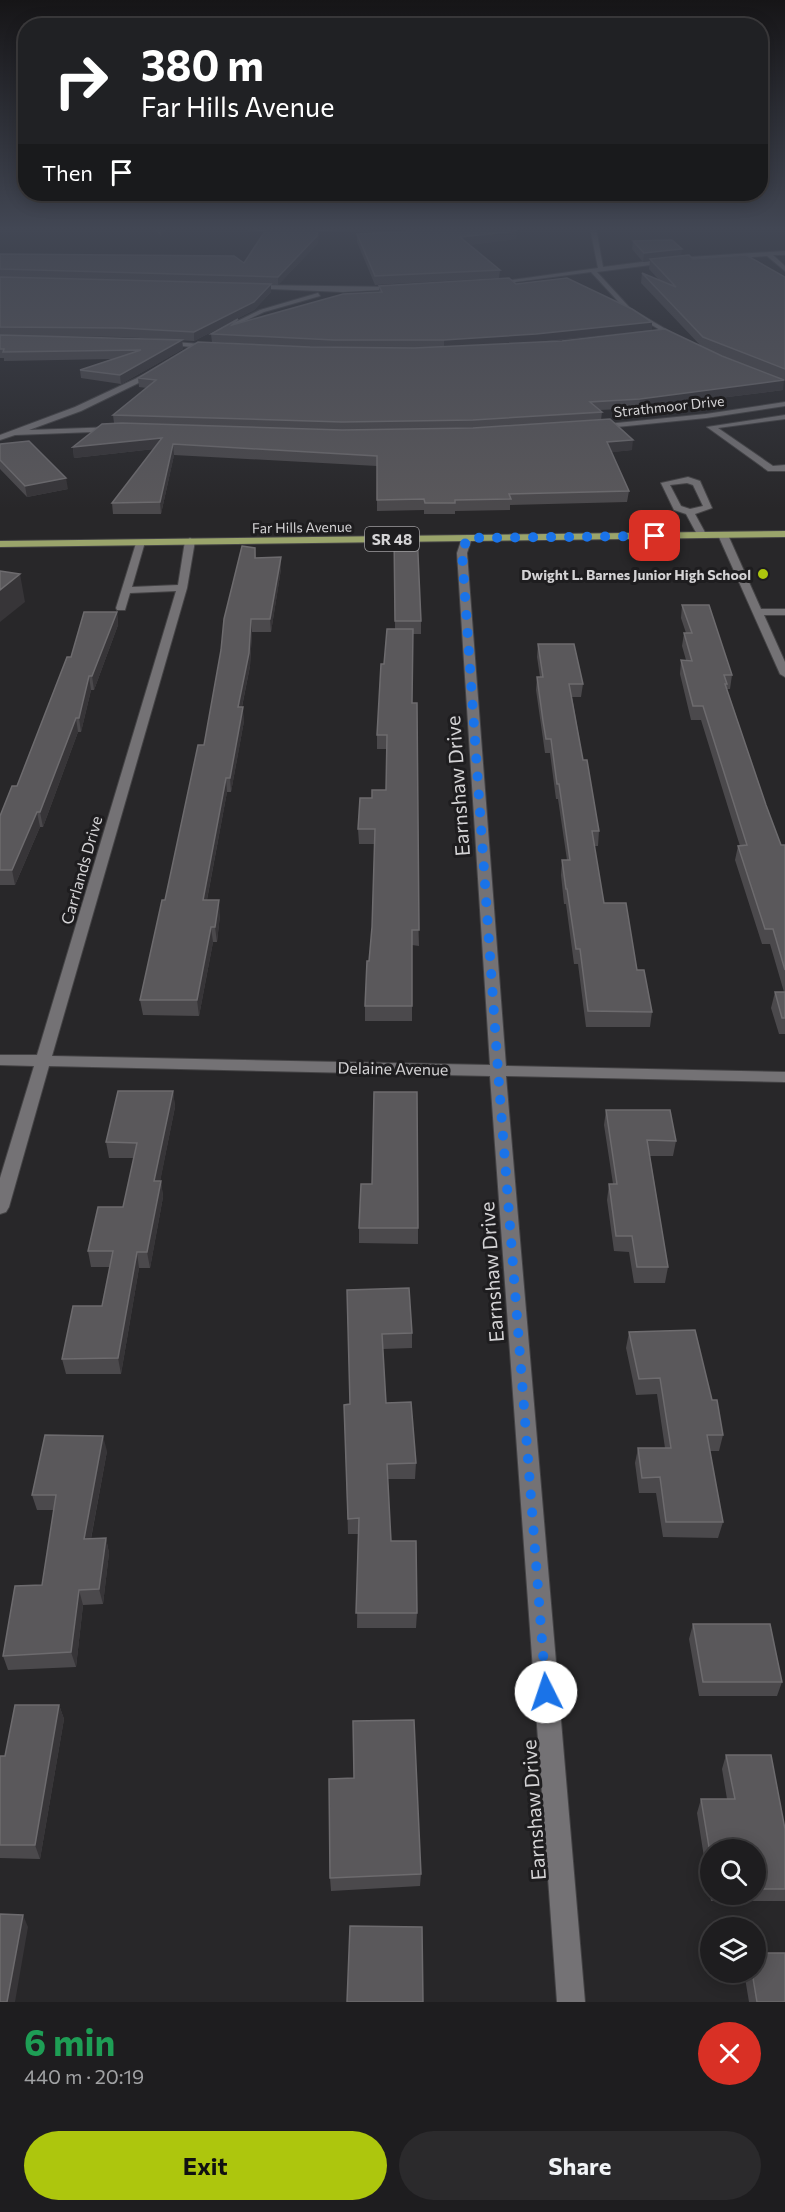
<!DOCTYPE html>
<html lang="en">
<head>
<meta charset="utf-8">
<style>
	body { margin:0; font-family:Commissioner,sans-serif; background:#2b2a2c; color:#f1f3f6; height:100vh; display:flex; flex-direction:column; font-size:22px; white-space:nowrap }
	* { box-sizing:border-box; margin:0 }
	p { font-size:20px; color:#a1a2a4 }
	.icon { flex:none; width:33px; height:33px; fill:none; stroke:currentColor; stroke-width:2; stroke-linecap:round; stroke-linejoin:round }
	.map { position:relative; height:2002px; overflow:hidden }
	.side { display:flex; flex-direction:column; background:#1e1d1f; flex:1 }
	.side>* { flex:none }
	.guide { position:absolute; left:18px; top:18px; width:750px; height:183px; border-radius:24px; box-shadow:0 3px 15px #0003,0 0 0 2px #3c3b3d; background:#202124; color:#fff; overflow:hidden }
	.buttons { position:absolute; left:700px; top:1839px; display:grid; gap:12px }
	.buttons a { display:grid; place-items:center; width:66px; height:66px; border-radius:50%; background:#1e1d1f; box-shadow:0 3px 15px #0003,0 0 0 2px #3c3b3d; font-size:30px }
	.pin { position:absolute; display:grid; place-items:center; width:51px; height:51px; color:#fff; margin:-26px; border-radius:12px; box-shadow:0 3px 9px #0006 }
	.me { position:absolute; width:66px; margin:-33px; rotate:356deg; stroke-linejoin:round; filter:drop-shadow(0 0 4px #0008) }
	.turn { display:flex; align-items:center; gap:21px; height:126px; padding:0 24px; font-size:27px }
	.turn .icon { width:78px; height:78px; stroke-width:2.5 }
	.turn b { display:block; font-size:42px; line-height:51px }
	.then { display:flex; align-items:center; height:57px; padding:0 24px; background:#0003; gap:12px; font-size:22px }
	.round { display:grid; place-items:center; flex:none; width:63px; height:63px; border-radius:32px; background:#2b2a2c }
	.overview { display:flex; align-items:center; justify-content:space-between; height:102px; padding:0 24px }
	h1 { font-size:36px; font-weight:700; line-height:45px; color:#1e9e55 }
	.cta { display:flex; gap:12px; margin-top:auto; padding:12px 24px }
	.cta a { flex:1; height:69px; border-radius:36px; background:#adc60d; color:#111; font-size:24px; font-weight:700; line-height:69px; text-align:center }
	.cta a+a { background:#2b2a2c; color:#f1f3f6 }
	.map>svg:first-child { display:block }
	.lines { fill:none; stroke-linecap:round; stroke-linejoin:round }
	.minor-casing { stroke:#444345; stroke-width:2 }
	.major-casing { stroke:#444345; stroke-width:2 }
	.minor { fill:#747275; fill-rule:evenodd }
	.major { fill:#9aa46b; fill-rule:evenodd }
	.wall { fill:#4b494c; fill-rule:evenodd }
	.shaded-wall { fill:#373538 }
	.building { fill:#5a585b; stroke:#6d6b6e; stroke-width:1.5 }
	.route { stroke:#1a73e8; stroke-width:10; stroke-dasharray:0 18 }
	.poi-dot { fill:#adc60d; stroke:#1e1d1f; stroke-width:2 }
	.labels { text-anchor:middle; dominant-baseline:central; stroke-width:6; stroke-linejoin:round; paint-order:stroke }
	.far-street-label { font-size:14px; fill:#d4d3d5; stroke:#1e1d1f }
	.far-poi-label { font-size:14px; font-weight:bold; fill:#d4d3d5; stroke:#1e1d1f; text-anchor:end }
	.shield { fill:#1e1d1f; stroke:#9d9c9e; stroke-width:1.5 }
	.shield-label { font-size:15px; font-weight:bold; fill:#d4d3d5 }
	.street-label { font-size:16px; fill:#d4d3d5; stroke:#1e1d1f }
	.near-street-label { font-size:20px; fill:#d4d3d5; stroke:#1e1d1f }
</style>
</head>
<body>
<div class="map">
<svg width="785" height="2002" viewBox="0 0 785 2002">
	<rect width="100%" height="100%" fill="#282729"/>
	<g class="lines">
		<g class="minor-casing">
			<path id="minor" d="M238,228H393L275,233Z
				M590,228H596L603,267L673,258L785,251V255H773L785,266V271L767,256L673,262L597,272L630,308L681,338L679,341L626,310L591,272L493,285L490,283L598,268Z
				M253,285L397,287L400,289L343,292L251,288Z
				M318,293L320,296L264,312L222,332L217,331L260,310Z
				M162,341L213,345L216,347L213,349L160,344Z
				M152,371L159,373L81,411L29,430L115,427H118V431L15,435L0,440V435L75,407Z
				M785,402V406L706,418L597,429L593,427L597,425L706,414Z
				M785,415V419L718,428L773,466L785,465V471H768L707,427Z
				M688,477L700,481L712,508L695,514L707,536L705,538H699L686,514L674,510L661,483ZM687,483L693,485L703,506L690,509L681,506L670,485Z
				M723,532L728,535L761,609H785V615H764L785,662V677L780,674L718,535Z
				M467,535L472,538L467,553L506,1066L785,1072V1082L506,1076L585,2002H557L490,1076L49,1066L9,1207L6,1212L0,1214V1178L34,1066L0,1065V1055H37L176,591L130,593L125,610H117L116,608L137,540L145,542L132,587L178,585L185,541L190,538L195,541L187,588L52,1056L490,1065L457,553L462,538Z"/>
		</g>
		<g class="major-casing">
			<path id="major" d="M785,531V537L0,547V541Z"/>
		</g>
		<use href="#minor" class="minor"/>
		<use href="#major" class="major"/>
	</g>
	<path class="wall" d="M152,228H167L161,236Z
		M319,228L318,243L278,285H271V292L254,310L194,341L122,337L32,336L182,340L183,349L121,384L81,378L80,370L112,359L4,361V358H0V254L244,263Z
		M403,228H512L516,239L469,245L500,270L499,278L375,285L357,242V234L407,231Z
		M633,241L693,259L785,277V381L713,352L783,390L639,408L600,410L602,412L601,420L632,450L611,452L629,491L627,502L510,505V510L455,511V514H424V510L377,511V466L174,455L161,514H113L112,503L154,449L74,458L73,447L114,423L113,415L147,388L139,387L138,378L310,347L325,348L212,342L211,334L238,323L379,292V286L516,284L652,322V330L700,345L641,283L642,273L660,281L649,269L650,261L643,262L632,249ZM634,332L562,341L543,342Z
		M0,444L68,489L27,497L0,469Z
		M394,532L421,621V634H412V703L419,946L412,945V1021H365V1006L372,927L375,844H359L358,829L372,798L386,790L387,749H377V735L384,664L395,629Z
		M255,548L256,558L281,569L271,632H252L250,666L242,707L244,721L231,792H227L207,900L220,915L217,942H213L199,1016L143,1015L140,1000L204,745Z
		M682,605L732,675L730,689H727L766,805L781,845H785V1034H779L771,1008L775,992H784L770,944H762L735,860L738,846H740L701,720H691L680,674L681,660H686L682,646L684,633H686L681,618Z
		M117,612L118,625L94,690H91L81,732H78L43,827H40L15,885H0V816L17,786L71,657Z
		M538,644L583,684L581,697H572L583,760L599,831L598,846H594L604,903L637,970L652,1012L650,1027H586L578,964H574L566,904H564L561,875L562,860H567L558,799H556L550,753H545L536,690L537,677H540L537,657Z
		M173,1091L175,1107L160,1181H161L163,1197L150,1268H139L121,1374H66L62,1359L102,1306L110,1267H91L88,1251L123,1207L134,1158H109L106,1142Z
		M606,1110L676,1141L673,1156H650L668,1267L665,1283H634L629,1252L614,1251L607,1200L609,1184H613L604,1125Z
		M372,1184L418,1228V1244L359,1243V1228Z
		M347,1290L412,1333V1348L383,1349L386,1403L416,1463L415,1479H387L391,1541L417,1613L416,1628H357L358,1534H348L344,1405L350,1404Z
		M629,1332L712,1400L723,1435L719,1451H710L723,1522L718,1538L663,1537L656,1493H639L635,1463L638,1448H665L657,1394L636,1395L626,1348Z
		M107,1451L91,1539L106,1538L109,1553L103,1604L83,1605L76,1667L8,1670L3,1656L42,1585L54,1510H37L32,1495Z
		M693,1624L782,1682L777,1696H699L689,1639Z
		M59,1705L64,1719L40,1859L0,1858V1756H5Z
		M726,1755L785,1829V1901H711L697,1813L701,1799H727L722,1769ZM711,1850H756V1894H711Z
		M421,1874L420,1886L331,1891L330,1878Z
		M744,1972H756L785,2002H749Z"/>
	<path class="shaded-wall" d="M161,228H167L161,236Z
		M319,228L318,243L278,285V277Z
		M517,231L516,239L460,246V237Z
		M682,249L681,257L650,259V261L643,262L644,253Z
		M271,284V292L254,310L194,341V332Z
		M652,322V330L536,342L444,348V340Z
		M182,340L183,349L121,384L120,375Z
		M784,380L783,390L639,408L640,399Z
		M162,438L163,448L74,458L73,447Z
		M633,440L632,450L606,453L607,442Z
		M173,444L174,455L161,514L160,502Z
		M66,478L68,489L27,497L25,486Z
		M281,557V569L271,632L270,619Z
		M20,574L25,602L0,622V590Z
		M117,612L118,625L94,690L92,676Z
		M251,619L252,632L250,666L239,721L238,707Z
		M89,676L91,690L81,732L79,718Z
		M243,707L244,721L231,792L230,778Z
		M76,718L78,732L43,827L40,812Z
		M226,778L227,792L204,915L203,900Z
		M37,812L40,827L15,885L12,870Z
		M219,900L220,915L217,942L215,927Z
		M211,927L213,942L199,1016L197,1000Z
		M173,1091L175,1107L157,1197L154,1181Z
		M161,1181L163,1197L150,1268L147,1252Z
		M137,1252L139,1268L121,1374L118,1358Z
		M103,1436L107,1451L88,1554L84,1539Z
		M106,1538L109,1553L103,1604L99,1589Z
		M79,1590L83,1605L76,1667L71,1652Z
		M59,1705L64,1719L40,1859L35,1845Z
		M23,1915L28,1927L15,2002H7Z"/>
	<path class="building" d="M267,228H318L317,236L278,277L0,269V254L234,256L244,263Z
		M413,228H512L517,231L460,237L500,270L375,276L357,234L416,231Z
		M672,240L682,249L644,253L633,241Z
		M689,255L693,259L746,255L785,277V369L703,337L642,273L676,287L650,259Z
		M0,277L271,284L254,302L194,332L121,328L0,327Z
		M509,278L516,284L567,278L632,309L652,322L536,334L444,340H334L211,334L238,319L232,325L343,294L382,292L379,286Z
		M665,329L722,356L784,380L640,399L590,402L602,412L473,420L342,422L113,415L156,380L138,378L198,342L310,347L414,348L562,341Z
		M0,335L182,340L120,375L80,370L141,350L3,352L4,349H0Z
		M610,419L633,440L607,442L629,491L509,494L511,499L455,500V503H425L424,499L377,500V456L173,444L160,502L112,503L162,438L73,447L102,424L122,423L342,430L473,428Z
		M29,441L66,478L25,486L0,460V444Z
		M394,532H417L421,621H395Z
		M242,546L255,548V558L281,557L270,619H251L249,653L238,707H243L230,778H226L203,900H219L215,927H211L197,1000H140L162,900H165L198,745H204L221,650L224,619Z
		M0,571L20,574L0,590Z
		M682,605H709L732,675H724L727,684H725L766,805L781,845H785V970L773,929H765L738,846L747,845L703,706H693L681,660L692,661L684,633H692Z
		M84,612H117L92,676H89L79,718H76L40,812H37L12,870H0V816L12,786H17L67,657H71Z
		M387,629H413L412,703H417L419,930H412V1006H365L367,961H369L372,927L375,829H358L360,798H372V790H386L387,735H377L381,664H384Z
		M538,644H574L583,684H569L583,760H587L599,831H592L604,903H626L637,970H644L652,1012L588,1011L580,949H576L567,889H566L562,860H570L559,784H557L551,739H546L543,721L537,677H543Z
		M775,992H785V1018H782Z
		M118,1091H173L154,1181H161L147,1252H137L118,1358L62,1359L73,1306H102L113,1251H88L98,1207H123L137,1143L106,1142Z
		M374,1092H417L418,1228H359L361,1184H372Z
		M606,1110H670L676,1141L647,1140L668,1267H637L632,1236H616L609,1184H617Z
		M409,1288L412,1333L382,1334L386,1403L411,1402L416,1463L387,1464L391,1541H416L417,1613H356L359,1518L348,1519L344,1405L350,1404L347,1290Z
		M695,1330L712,1400H717L723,1435H707L723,1522H666L660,1477L642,1478L638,1448H671L660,1378L639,1379L629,1332Z
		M45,1435L103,1436L84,1539L106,1538L99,1589L79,1590L71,1652L3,1656L15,1586L42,1585L56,1495H32Z
		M693,1624H770L782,1682H703Z
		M15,1705H59L35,1845H0V1756H5Z
		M414,1720L421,1874L330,1878L329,1779L354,1778L353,1721Z
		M726,1755H771L785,1829V1889H756V1850H711V1859L701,1799H735Z
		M0,1914L23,1915L7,2002H0Z
		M350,1926L422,1927L423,2002H347Z
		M756,1953H785V2002H757L752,1972H756Z"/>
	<linearGradient id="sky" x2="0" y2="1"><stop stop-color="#161517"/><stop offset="0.45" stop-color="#424754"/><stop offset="1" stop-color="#424754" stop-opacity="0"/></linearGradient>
	<rect width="785" height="509" fill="url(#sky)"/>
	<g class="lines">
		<path class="route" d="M546,1692L498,1071L462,553L467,538L655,536"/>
	</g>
	<circle class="poi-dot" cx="763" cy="574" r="6"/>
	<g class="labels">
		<g class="far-street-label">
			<text transform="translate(669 406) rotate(-6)">Strathmoor Drive</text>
			<text transform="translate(302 527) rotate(-1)">Far Hills Avenue</text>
		</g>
		<g class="far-poi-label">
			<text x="751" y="574">Dwight L. Barnes Junior High School</text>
		</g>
		<rect class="shield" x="365" y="527" width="54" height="24" rx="4.5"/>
		<g class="shield-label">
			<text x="392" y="539">SR 48</text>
		</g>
		<g class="street-label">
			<text transform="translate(81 870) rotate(-74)">Carrlands Drive</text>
			<text transform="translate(393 1068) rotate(1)">Delaine Avenue</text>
		</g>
		<g class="near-street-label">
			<text transform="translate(457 786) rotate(-94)">Earnshaw Drive</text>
			<text transform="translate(491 1272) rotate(-94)">Earnshaw Drive</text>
			<text transform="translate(533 1810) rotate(-94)">Earnshaw Drive</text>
		</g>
	</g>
</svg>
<div class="buttons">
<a><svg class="icon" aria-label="search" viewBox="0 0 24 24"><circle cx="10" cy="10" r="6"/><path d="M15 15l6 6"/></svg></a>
<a><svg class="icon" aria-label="layers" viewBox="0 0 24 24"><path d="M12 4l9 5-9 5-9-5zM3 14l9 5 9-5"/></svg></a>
</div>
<div class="pin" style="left:655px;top:536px;background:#d93025"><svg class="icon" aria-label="arrive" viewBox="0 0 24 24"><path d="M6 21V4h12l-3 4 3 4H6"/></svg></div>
<svg class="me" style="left:546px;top:1692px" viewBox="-20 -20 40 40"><circle r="19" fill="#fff"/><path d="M0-13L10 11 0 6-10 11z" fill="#1a73e8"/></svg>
<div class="guide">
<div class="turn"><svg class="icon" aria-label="right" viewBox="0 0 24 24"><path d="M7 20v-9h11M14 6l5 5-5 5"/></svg><div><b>380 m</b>Far Hills Avenue</div></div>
<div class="then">Then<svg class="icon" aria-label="arrive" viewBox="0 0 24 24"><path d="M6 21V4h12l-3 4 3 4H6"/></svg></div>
</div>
</div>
<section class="side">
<div class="overview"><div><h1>6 min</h1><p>440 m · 20:19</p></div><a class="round" style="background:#d93025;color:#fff"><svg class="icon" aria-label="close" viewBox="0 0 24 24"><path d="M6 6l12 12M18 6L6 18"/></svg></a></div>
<div class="cta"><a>Exit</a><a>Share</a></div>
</section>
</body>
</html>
